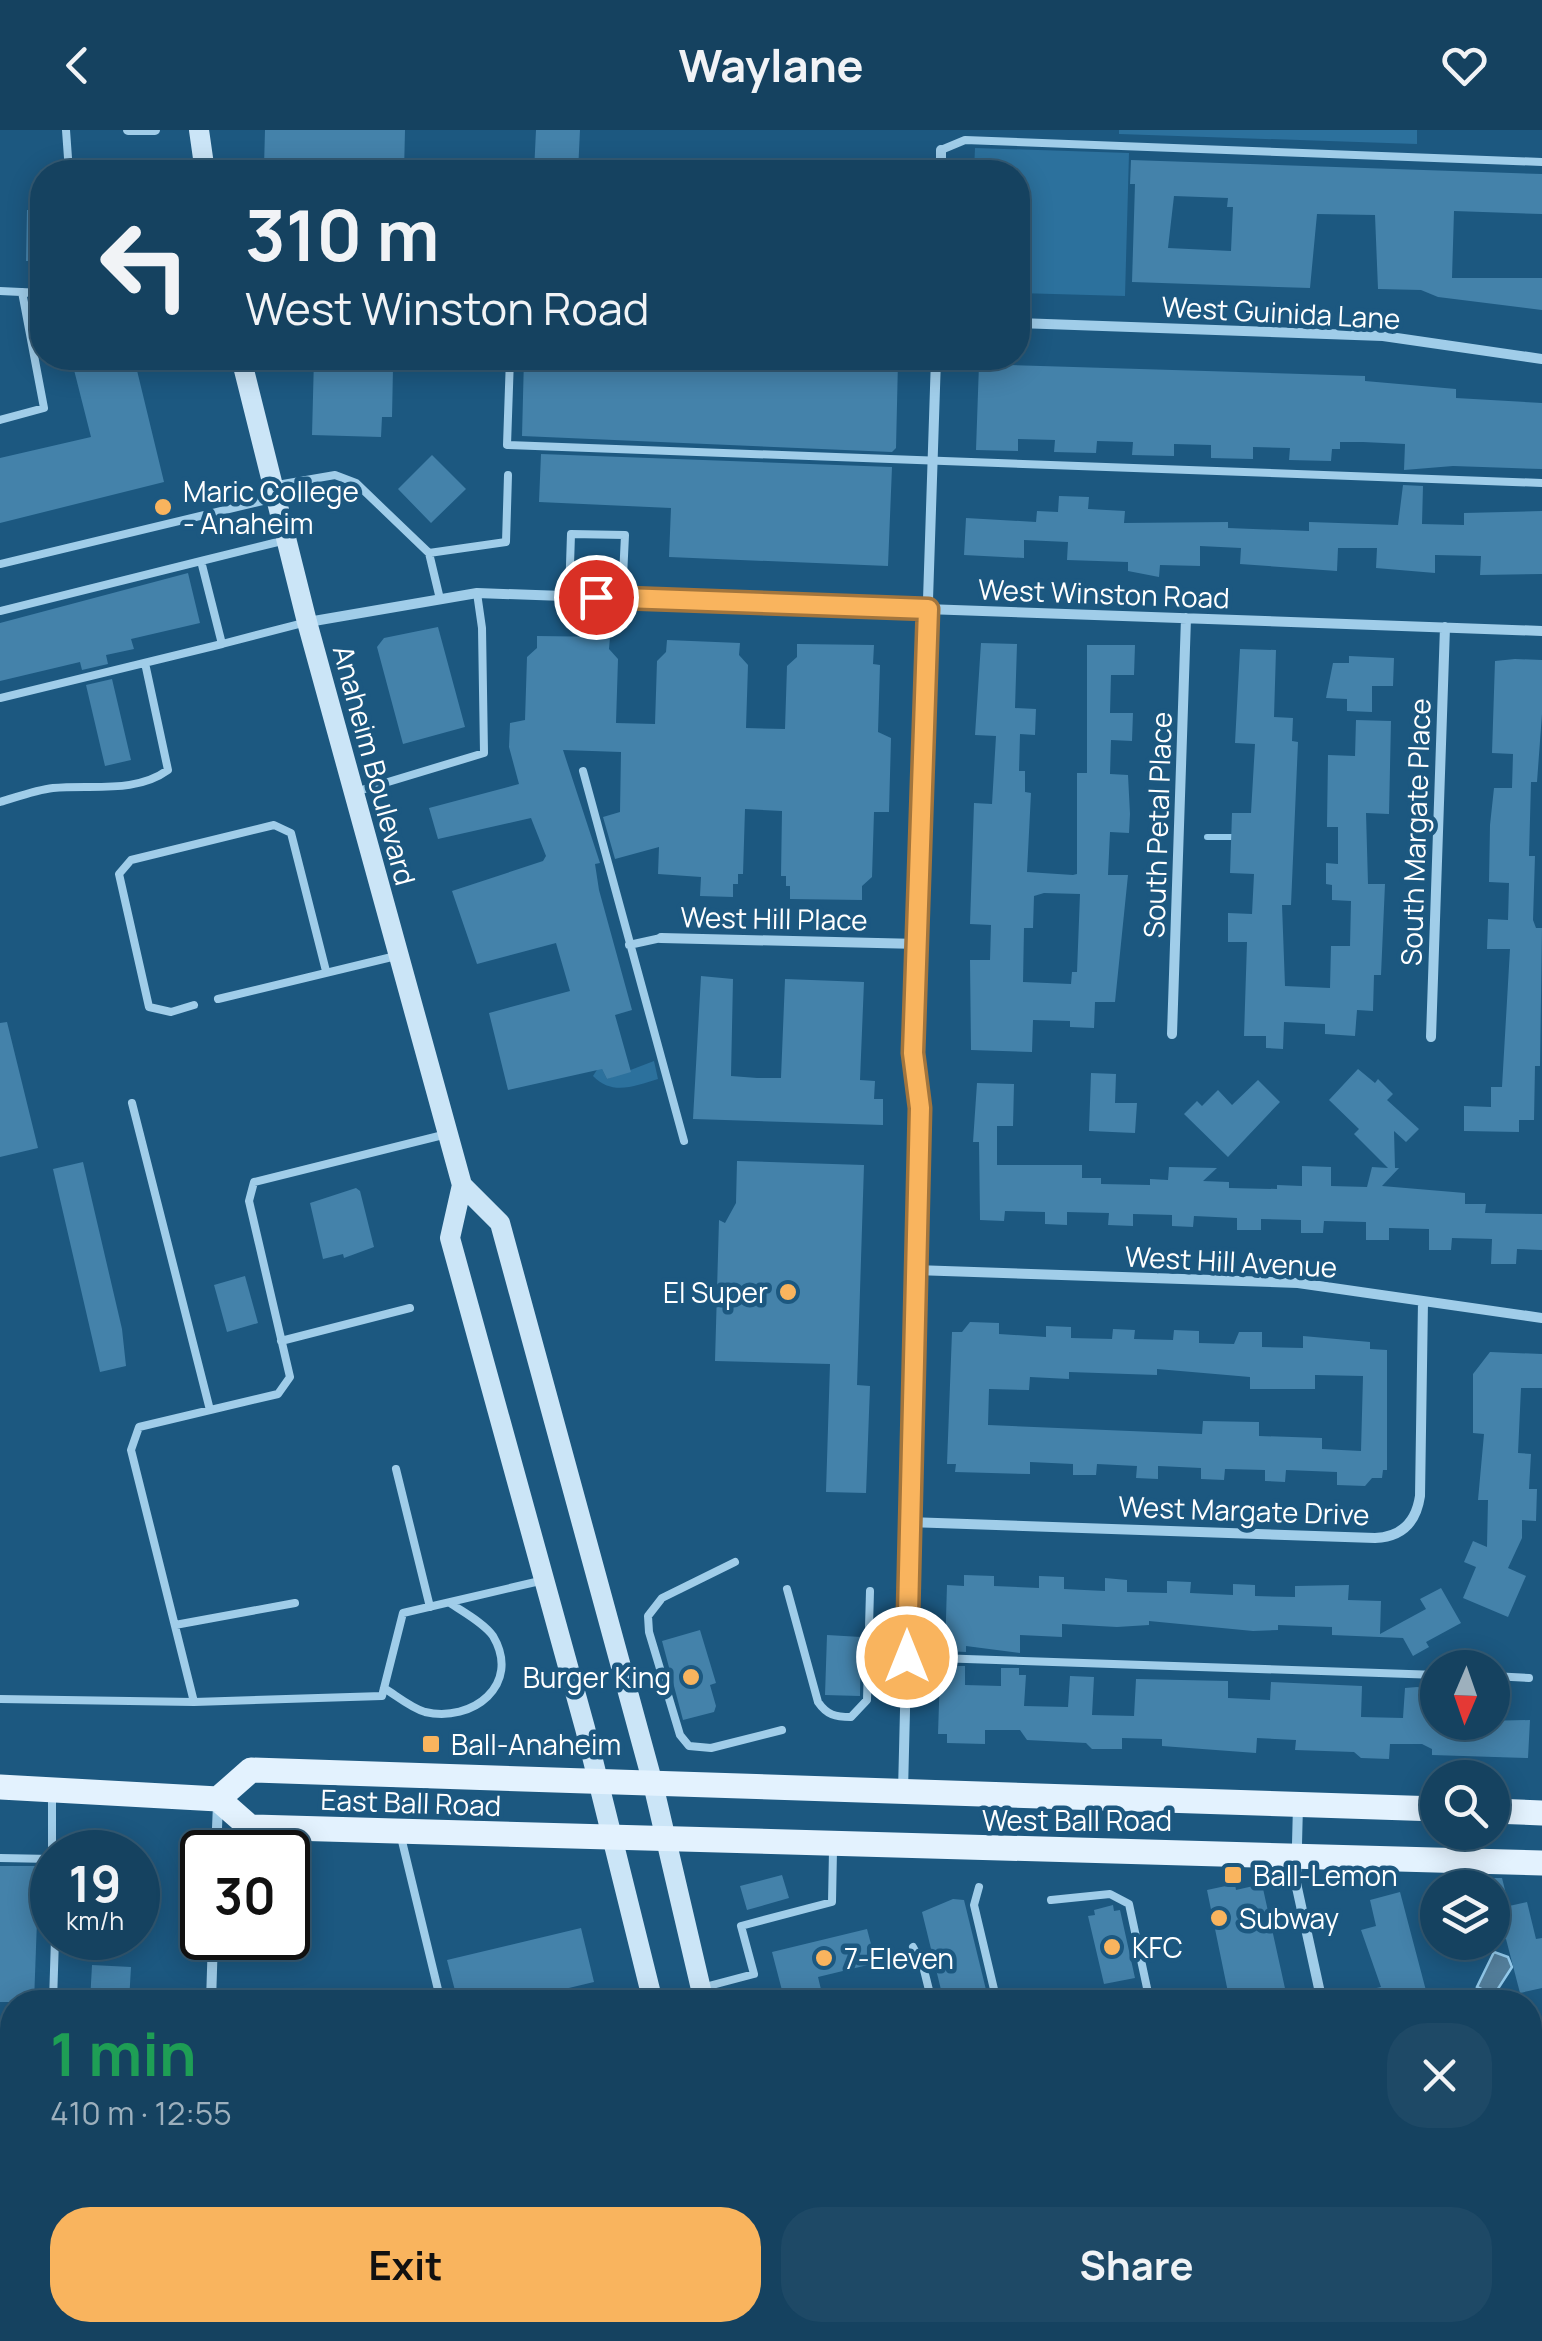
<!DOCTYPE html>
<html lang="en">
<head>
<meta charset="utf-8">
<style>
	body { margin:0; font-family:Manrope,sans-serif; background:#1e4966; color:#f1f3f6; height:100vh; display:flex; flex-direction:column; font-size:38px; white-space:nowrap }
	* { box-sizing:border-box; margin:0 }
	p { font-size:32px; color:#9db0bd }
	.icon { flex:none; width:55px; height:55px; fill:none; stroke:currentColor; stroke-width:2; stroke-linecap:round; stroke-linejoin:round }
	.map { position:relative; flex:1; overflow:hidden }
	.side { position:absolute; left:0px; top:1860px; width:1542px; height:352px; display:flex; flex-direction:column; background:#154260; border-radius:40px 40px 0 0; box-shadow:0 5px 25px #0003,0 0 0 2px #345b75 }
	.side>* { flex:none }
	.guide { position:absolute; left:30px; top:30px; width:1000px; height:210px; border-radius:40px; box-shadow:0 5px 25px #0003,0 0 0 2px #345b75; background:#154260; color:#f1f3f6; overflow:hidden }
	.needle { width:65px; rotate:182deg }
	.fabs { position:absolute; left:1420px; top:1520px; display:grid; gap:20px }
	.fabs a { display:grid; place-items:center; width:90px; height:90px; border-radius:50%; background:#154260; box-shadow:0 5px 25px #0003,0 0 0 2px #345b75; font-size:50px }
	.speed { position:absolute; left:30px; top:1700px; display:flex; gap:20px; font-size:50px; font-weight:700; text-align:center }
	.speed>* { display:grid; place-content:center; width:130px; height:130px; border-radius:50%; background:#154260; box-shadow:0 5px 25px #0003,0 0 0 2px #345b75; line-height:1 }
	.speed small { font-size:25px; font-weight:400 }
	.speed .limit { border:5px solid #111; border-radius:15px; background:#fff; color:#111 }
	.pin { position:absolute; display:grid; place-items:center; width:85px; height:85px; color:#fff; margin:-42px; border:5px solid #fff; border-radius:50%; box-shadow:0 2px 10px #0007 }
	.me { position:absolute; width:110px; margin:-55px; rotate:0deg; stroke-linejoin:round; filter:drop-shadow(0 0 8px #0008) }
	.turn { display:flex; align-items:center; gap:35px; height:210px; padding:0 50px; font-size:45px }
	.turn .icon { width:130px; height:130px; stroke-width:2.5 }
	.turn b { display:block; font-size:70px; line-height:85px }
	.round { display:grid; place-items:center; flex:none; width:105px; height:105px; border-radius:40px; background:#1e4966 }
	.summary { display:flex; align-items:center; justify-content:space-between; height:170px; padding:0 50px }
	h1 { font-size:60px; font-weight:700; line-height:75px; color:#1e9e55 }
	.primary-button { display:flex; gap:20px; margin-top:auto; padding:20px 50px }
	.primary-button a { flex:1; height:115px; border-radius:40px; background:#f9b45e; color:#111; font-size:40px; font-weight:700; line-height:115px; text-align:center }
	.primary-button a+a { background:#1e4966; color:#f1f3f6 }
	header { display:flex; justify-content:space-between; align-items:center; height:130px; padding:0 50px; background:#154260; font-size:45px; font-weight:700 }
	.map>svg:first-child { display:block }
	.green { fill:#2c719d }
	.water { fill:#537e9b; stroke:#93caeb; stroke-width:2.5 }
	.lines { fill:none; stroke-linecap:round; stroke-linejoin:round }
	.stream { stroke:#93caeb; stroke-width:6 }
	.building { fill:#4482aa; fill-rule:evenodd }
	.service { stroke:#a0cde9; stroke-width:8 }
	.minor { stroke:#a0cde9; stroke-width:10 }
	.secondary { stroke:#cbe5f7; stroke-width:20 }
	.primary { stroke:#e3f2fe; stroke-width:25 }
	.route-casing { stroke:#a2753d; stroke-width:25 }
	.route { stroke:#f9b45e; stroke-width:18 }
	.poi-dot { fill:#f9b45e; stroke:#1c5880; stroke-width:4 }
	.labels { text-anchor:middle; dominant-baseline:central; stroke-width:9; stroke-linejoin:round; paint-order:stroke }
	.street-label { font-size:28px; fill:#fff; stroke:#1c5880 }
	.poi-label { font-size:28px; fill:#fff; stroke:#1c5880; text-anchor:start }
</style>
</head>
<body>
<header><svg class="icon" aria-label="back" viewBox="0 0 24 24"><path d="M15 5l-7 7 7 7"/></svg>Waylane<svg class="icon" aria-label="heart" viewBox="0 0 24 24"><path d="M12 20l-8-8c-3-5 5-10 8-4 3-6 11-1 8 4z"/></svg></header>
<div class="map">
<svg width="1542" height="2211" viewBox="0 0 1542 2211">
	<rect width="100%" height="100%" fill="#1c5880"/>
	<path class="green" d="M1119,0H1417V14L1119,4Z
		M975,18L1129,23L1125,166L1018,163V42H974Z
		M654,931L658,949C635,956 612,966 593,946L600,935L607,949Z"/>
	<path class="water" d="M1494,1822L1508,1827L1512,1837L1494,1865L1477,1857Z"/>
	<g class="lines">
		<path class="stream" d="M1207,707H1232"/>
	</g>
	<path class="building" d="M265,0H405L404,42L264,37Z
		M536,0H580L578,42H534Z
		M1131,30L1542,44V84L1454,81L1452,148H1542V180L1438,167L1421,160L1378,159L1375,85L1317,84L1310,158L1132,152L1135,54H1130ZM1174,66L1228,68L1227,77H1233L1231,121L1168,118Z
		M27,80H42V131H26Z
		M71,228H134L164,352L0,393V328L91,307Z
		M314,228H382V238H393L392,287H382L381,307L312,305Z
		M524,228L898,231L896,318L892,322L522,306Z
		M979,234L1365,246V251L1456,259V268L1542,273V339L1453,336L1404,340L1405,314L1363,312H1340V319H1332L1331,331L1289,330L1290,318L1253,317V329L1211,328V315L1174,314V326L1132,325L1133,312L1097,311L1096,323L1054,322L1055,310L1018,309V321L976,320Z
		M541,324L892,337L888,436L669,427L671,378L539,372Z
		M432,325L466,359L431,393L398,359Z
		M1403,355L1423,356L1422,394L1464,395V383L1542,381V444L1480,445L1481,426L1435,425V443L1376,438L1377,418H1338L1337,441L1240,434L1241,418L1200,416V436L1160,435L1159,447L1128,441V432L1067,430L1068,412L1024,410V428L964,425L966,388L1036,392L1037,381L1058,382L1059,366L1089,367L1088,379L1125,381L1124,393L1228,392V398L1309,401V392L1398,395Z
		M188,443L200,493L131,509L134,519L106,525L108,534L82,540L80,532L0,551V493Z
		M438,497L465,597L403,614L377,517L384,508Z
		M537,506L610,507L609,519L618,529L616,593L655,594L657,531L666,522L667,510L740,513L739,525L748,535L746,598L785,599L787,536L797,527V514L874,515L873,534L880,535L878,602L891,608L889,682H874L872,747L862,756V770L790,769V756H786V746H781L782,681L745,679L743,744H738V754H733V767L700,766L701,747L658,744L659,717L615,729L603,687L620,682L621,622L563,620L600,733L595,734L599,760L632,880L615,885L631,942L607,949L602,939L508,960L489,883L570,861L556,813L477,834L452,761L543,731L546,726L531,688L438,709L429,678L519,654L509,617L510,593L525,590L527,527L537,518Z
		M981,513L1017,514L1015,578L1036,579L1035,605L1020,604L1019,641H1025V662L1031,663L1027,742L1073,745L1077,744V643H1087V515H1135L1134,545H1111L1110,583H1133L1132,611L1111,610L1110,644L1128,645L1130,684L1129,703L1110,702L1108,745H1128L1115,872H1095L1094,898L1070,897V891L1033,890L1032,922L971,920L970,830H990L991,795L970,794L974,673L992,674L996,606L975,605ZM1044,763L1080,764L1077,842H1072L1071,854L1023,852L1024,798H1033L1034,766Z
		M1240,519L1276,520L1274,587L1293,588L1292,611L1298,612L1291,775H1282L1285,856L1330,858L1331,816H1350L1351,771L1332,770V755L1326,754V733L1338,734V697H1327L1328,625L1355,626L1356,590L1391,591L1389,684L1366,683L1368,754H1385L1381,845H1374L1373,881L1357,880L1355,906L1325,904V894L1284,892L1283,919L1266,918V906H1244L1247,812H1228V783L1252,784L1254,744L1230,743L1232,683H1251L1255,614L1235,613Z
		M1349,526L1394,528L1393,556H1372V582L1347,581V569L1326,568L1333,533H1349Z
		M1515,529L1542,530V584L1537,652H1531L1529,726H1535L1533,790L1536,798H1542L1540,936H1535L1534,990H1519V1002L1464,1001V976L1491,977V957H1502L1510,819H1487L1488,789L1508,790L1509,753L1489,752L1490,695L1494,658H1512L1513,624L1492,623L1495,531Z
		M112,549L131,630L105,636L86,555Z
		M701,846L733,849L731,946L757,948H781L785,849L864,852L860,950L875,951L874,969H883V995L693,989Z
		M7,892L38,1018L0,1027V893Z
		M1358,939L1375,953L1378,949L1393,964L1387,970L1419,999L1406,1012L1394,1001L1395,1038H1399L1382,1056L1465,1063V1074H1486L1485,1083L1542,1084V1120L1517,1119L1516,1134H1491L1492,1109L1452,1108L1451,1120H1429V1099L1389,1098V1110H1366V1092L1324,1091L1323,1103H1301V1090L1261,1089V1100H1237V1088L1194,1086L1193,1097L1172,1096V1085L1133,1084V1096L1108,1095L1109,1083L1067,1082V1095L1045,1094V1082L1005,1081L1004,1091L980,1090L979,1012H973L977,953L1014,954L1013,996H997V1035H1082V1048H1101V1054L1150,1055V1049L1168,1050L1169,1037L1217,1038L1203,1051L1229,1052V1058L1277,1059V1055L1302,1056V1036L1331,1037V1056L1367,1057L1372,1037L1388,1038L1354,1004L1359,999L1329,970Z
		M1091,943L1116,944L1115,973H1137L1135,1003L1089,1001Z
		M1258,950L1280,972L1228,1027L1184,984L1197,971L1202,976L1218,960L1232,975Z
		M737,1031L864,1035L857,1255L870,1256L866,1363L826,1362L830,1234L715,1231L719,1090L725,1093L736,1073Z
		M83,1032L122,1199L126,1236L100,1242L53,1039Z
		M356,1058L360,1061L374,1117L344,1128L343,1124L323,1129L310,1073Z
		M245,1146L258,1193L227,1202L214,1155Z
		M970,1192L999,1193V1204L1046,1207V1196L1071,1197V1208L1112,1209L1113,1199L1135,1200L1134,1209L1173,1210L1174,1200L1199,1201V1213L1234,1214L1239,1202H1262V1217L1303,1218V1206L1370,1212V1219L1387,1220V1340H1383L1382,1348H1372L1365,1356L1337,1355V1342L1286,1340L1285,1352L1265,1351V1340L1225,1339L1224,1350L1201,1349V1338L1158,1336V1349L1136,1348L1137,1336L1097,1334L1096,1345H1073V1334L1030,1332V1344L955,1342L956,1334H947L952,1202H962ZM1157,1239L1250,1247V1259H1315V1245L1363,1246L1361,1321L1322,1319V1308L1259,1306V1292L1203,1291L1202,1304L988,1295L989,1259L1029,1260L1030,1247L1069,1249V1242L1157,1245Z
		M1490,1222L1542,1224V1258H1521L1518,1323L1531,1324L1529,1359H1537L1536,1391L1522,1390V1408L1508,1438L1526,1446L1508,1487L1463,1468L1476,1437L1464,1432L1473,1411L1487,1417L1488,1370H1478L1484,1304L1473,1303V1244Z
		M964,1445L994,1446V1456L1039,1458V1446L1064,1447V1459L1105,1461V1448L1127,1450V1462L1167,1463V1451L1191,1452L1190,1463L1233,1465V1454L1255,1455V1466L1295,1467V1456L1349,1455L1348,1470L1381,1471L1380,1504L1426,1479L1420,1469L1441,1458L1461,1493L1426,1512L1429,1517L1413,1526L1403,1508L1332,1505V1497L1278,1495V1500L1253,1501L1149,1491V1495L1117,1497L1062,1494V1507L1020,1505V1523L966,1516V1522L945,1521L947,1455L964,1456Z
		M700,1500L716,1553L710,1555L716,1576L714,1582L683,1590L662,1511Z
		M827,1505L861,1507L860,1566L825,1565Z
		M945,1536H965V1555L1001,1556V1538H1019V1545H1026L1024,1576L1068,1577L1070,1546L1094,1547L1092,1585L1134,1586L1136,1549L1228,1551V1568L1270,1570L1271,1552L1362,1556L1361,1587L1403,1588L1405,1558L1417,1557L1429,1559V1579H1438V1592L1530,1590L1528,1628L1432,1625V1619L1422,1614H1390L1389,1629L1361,1628L1354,1622L1295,1620L1296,1610L1257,1608L1256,1623L1162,1616V1609L1122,1608V1619H1092L1086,1613L1027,1610L1020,1600H985V1614L947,1613V1604H938L940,1543H945Z
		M0,1736H39L34,1872H0Z
		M782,1745L789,1768L747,1780L740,1756Z
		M1492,1748H1502L1509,1776L1527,1772L1536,1809L1542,1808V1858L1520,1863L1506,1809L1501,1810L1499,1801L1492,1802Z
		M1235,1754L1236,1760L1262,1754L1288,1872H1230L1207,1760Z
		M1400,1762L1429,1872H1346L1345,1865L1381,1857L1361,1800L1376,1796L1370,1770Z
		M953,1769L964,1770L989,1872H944L922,1782Z
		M1113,1775L1114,1781L1120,1780L1135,1848L1104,1854L1088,1786L1095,1785L1094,1780Z
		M581,1798L594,1852L510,1872H458L447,1830Z
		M867,1799L876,1833L818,1847L824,1872H785L772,1822Z
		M92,1835L131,1837L129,1872H90Z"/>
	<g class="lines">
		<path class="service" d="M66,0L69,42
			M941,20L965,10L1542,32
			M0,161L42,163
			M510,228L507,315L1542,353
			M0,290L44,278L22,162
			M277,355L335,345L356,353L429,423L440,469
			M286,410L201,431L222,514L307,492
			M429,423L506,412L508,345
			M0,434L275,368
			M569,466L571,404L625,405L622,468
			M0,481L201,431
			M0,568L222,514
			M583,641L684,1011
			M355,662L484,623L482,498L477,463
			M0,672C17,667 36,660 53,658C91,654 135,664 168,640L145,533
			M629,815L661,808
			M218,869L396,826
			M194,875L171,882L149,877L119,744L131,730L274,695L291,703L326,841
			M132,973L210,1280
			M447,1004L254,1052L249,1071L290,1247L278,1264L139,1297L131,1320L194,1572L382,1566L403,1483L540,1451
			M281,1211L410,1178
			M396,1339L430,1477
			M735,1432L662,1468L648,1486L649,1502L680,1605L689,1616L711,1618L782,1600
			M787,1459L818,1572C827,1585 835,1587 851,1587L867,1570L870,1461
			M175,1495L295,1473
			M907,1527L1438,1545
			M1492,1546L1529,1548
			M384,1558C397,1566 411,1578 425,1582C472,1593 522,1555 493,1506C484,1493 463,1482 450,1473
			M0,1569L194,1572
			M52,1664V1724
			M401,1707L441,1872
			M0,1728L52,1729
			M979,1757L974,1775L997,1872
			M1051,1770L1110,1764L1129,1774L1150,1872
			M913,1817L923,1836L932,1872
			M701,1858L754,1844L741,1796L832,1772L833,1720
			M581,1870L582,1872
			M53,1872L55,1808
			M0,1912L12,1910
			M0,2066L12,2063
			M0,2136L12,2132
			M416,2200L418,2211
			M466,2200L469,2211
			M860,2200L862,2211
			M1339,2200L1341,2211
			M291,2211L337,2200"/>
		<path class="minor" d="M128,0H155
			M941,42V20
			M1018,193L1383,206L1542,229
			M308,492L477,463L1542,501
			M661,808L919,814
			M1172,904L1186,488
			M1431,907L1445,497
			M915,1140L1298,1153L1542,1188
			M908,1392L1375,1408C1401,1407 1416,1393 1420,1366L1423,1171
			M903,1661L920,978L913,923L936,228
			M1298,1675L1296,1753L1322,1872
			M216,1722L218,1674
			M211,1872L213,1808
			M1403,2200L1406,2211"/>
		<path class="secondary" d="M199,0L205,42
			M241,228L307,492L462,1055L450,1108L585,1598L653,1872
			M462,1055L500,1093L653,1654L704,1872
			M737,2200L740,2211
			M781,2200L783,2211"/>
		<path class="primary" d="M0,1657L218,1669L250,1697L1542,1733
			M218,1669L251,1640L1438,1679
			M1492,1681L1542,1683"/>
	</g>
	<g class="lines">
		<g class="route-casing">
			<path id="route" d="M596,467L928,479L913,923L920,978L907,1527"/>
		</g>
		<use href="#route" class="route"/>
	</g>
	<g class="poi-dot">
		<circle cx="163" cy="377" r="10"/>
		<circle cx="788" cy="1162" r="10"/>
		<circle cx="691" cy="1547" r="10"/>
		<rect x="421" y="1604" width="20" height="20" rx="5"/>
		<rect x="1223" y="1735" width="20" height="20" rx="5"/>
		<circle cx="1219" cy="1788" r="10"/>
		<circle cx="1112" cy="1817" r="10"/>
		<circle cx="824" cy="1828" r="10"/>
	</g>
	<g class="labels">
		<g class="street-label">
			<text transform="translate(1281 182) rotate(3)">West Guinida Lane</text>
			<text transform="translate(1104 463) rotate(2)">West Winston Road</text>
			<text transform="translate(375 635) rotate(75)">Anaheim Boulevard</text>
			<text transform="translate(1157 695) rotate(-88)">South Petal Place</text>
			<text transform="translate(1415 702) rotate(-88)">South Margate Place</text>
			<text transform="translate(774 788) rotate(1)">West Hill Place</text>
			<text transform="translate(1231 1131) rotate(3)">West Hill Avenue</text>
			<text transform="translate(1244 1380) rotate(2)">West Margate Drive</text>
			<text transform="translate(411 1672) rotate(2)">East Ball Road</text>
			<text x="1077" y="1690">West Ball Road</text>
		</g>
		<g class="poi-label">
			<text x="183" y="361">Maric College<tspan x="183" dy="32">- Anaheim</tspan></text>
			<text x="768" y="1162" text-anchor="end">El Super</text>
			<text x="671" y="1547" text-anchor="end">Burger King</text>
			<text x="451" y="1614">Ball-Anaheim</text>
			<text x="1253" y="1745">Ball-Lemon</text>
			<text x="1239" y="1788">Subway</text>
			<text x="1132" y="1817">KFC</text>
			<text x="844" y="1828">7-Eleven</text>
		</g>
	</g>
</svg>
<div class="fabs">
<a><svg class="needle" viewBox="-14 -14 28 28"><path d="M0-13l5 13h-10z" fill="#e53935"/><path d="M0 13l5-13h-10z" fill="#9db0bd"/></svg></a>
<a><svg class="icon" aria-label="search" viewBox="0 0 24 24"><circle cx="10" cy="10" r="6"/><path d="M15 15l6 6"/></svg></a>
<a><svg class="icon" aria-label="layers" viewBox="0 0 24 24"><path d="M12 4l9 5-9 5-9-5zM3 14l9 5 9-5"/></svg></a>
</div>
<div class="speed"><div>19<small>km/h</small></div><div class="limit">30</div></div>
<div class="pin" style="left:596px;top:467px;background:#d93025"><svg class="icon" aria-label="arrive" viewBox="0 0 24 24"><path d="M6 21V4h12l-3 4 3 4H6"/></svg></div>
<svg class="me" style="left:907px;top:1527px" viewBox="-20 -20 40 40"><circle r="17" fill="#f9b45e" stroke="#fff" stroke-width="3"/><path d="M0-11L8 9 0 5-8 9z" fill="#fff"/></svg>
<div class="guide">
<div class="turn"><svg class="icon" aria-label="left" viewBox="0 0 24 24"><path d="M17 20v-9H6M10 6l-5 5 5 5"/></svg><div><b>310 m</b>West Winston Road</div></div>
</div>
<section class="side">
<div class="summary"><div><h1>1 min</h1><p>410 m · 12:55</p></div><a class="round"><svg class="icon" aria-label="close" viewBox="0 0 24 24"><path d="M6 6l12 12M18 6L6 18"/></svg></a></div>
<div class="primary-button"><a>Exit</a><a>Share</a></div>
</section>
</div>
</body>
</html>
